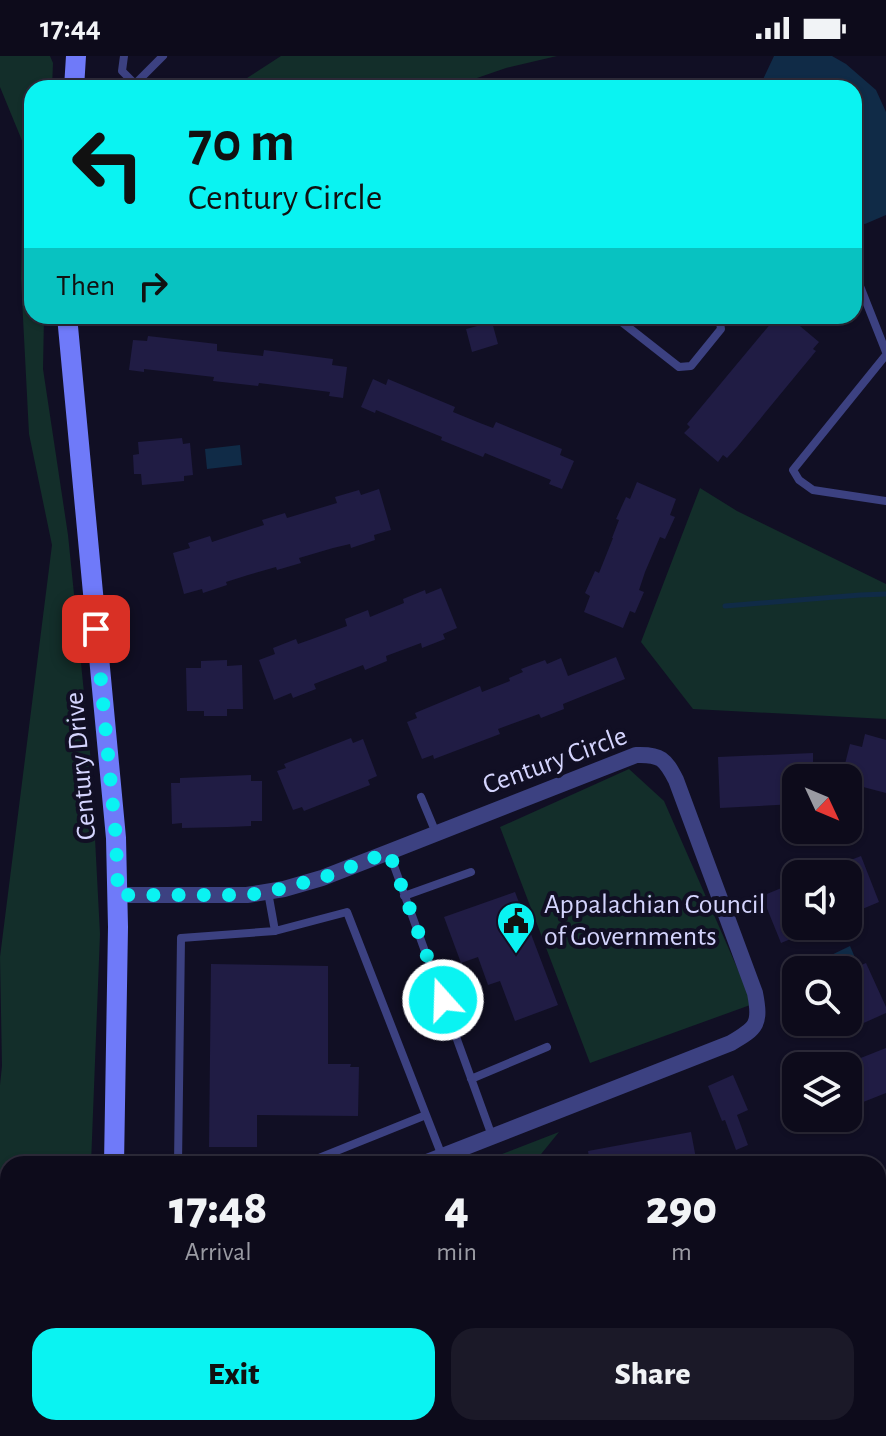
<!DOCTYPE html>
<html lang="en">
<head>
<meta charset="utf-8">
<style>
	body { margin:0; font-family:"Alegreya Sans",sans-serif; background:#1b1928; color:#f1f3f6; height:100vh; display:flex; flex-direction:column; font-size:30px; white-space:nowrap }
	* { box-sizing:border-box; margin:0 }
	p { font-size:26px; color:#9a9ba3 }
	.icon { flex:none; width:44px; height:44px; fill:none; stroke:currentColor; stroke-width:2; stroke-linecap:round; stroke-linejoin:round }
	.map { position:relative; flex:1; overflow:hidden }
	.sheet { position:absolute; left:0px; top:1100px; width:886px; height:280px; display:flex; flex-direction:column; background:#0d0b1b; border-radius:24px 24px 0 0; box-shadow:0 2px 6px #0004,0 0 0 2px #2d2b3a }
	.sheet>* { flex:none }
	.hud { position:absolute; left:24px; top:24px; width:838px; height:244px; border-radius:24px; box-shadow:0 2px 6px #0004,0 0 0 2px #2d2b3a; background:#0af3f2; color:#111; overflow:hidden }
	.needle { width:52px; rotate:134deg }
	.controls { position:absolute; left:782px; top:708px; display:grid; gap:16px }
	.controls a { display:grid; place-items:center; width:80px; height:80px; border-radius:16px; background:#0d0b1b; box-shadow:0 2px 6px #0004,0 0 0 2px #2d2b3a; font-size:40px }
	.pin { position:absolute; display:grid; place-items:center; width:68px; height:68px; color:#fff; margin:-34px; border-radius:16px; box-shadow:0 4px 12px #0006 }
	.me { position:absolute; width:88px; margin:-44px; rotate:340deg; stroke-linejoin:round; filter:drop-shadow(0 0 6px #0008) }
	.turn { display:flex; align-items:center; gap:28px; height:168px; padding:0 32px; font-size:36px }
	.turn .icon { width:104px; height:104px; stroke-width:2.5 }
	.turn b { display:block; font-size:56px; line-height:68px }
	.then { display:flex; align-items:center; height:76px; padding:0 32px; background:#0003; gap:16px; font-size:30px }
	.eta { display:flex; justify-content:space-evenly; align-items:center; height:136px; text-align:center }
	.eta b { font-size:48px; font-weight:800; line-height:56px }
	.cta { display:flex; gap:16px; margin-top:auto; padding:16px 32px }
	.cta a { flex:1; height:92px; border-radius:24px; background:#0af3f2; color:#111; font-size:32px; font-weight:800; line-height:92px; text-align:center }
	.cta a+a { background:#1b1928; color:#f1f3f6 }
	.status { display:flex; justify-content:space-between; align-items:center; height:56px; padding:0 40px; background:#0d0b1b; direction:ltr }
	.status svg { height:22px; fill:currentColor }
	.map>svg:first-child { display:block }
	.green { fill:#132e2a }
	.water { fill:#102b47 }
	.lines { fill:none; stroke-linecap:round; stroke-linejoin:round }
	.stream { stroke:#102b47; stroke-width:5 }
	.building { fill:#201c44 }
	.lane { stroke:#3c4181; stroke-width:8 }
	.street { stroke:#3c4181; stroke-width:16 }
	.secondary { stroke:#6f7af9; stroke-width:20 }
	.highway { stroke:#f854b4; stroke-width:24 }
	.route { stroke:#0af3f2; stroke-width:14; stroke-dasharray:0 25.2 }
	.labels { text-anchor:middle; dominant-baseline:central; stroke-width:8; stroke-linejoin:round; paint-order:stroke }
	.street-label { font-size:28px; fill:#d4d4fd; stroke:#110f24 }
	.poi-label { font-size:28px; fill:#d4d4fd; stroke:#110f24; text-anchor:start }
</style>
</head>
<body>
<div class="status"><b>17:44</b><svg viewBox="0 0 49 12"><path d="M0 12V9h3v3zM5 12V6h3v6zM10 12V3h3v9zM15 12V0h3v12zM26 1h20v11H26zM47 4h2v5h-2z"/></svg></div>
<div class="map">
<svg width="886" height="1380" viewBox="0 0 886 1380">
	<rect width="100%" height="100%" fill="#110f24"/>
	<path class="green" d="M0,0H50L53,7L52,32H32V260H44L43,313L68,479L91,706L100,878L91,1108H8V1173L0,1147V1029L2,1010L0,901L52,489L29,378L21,223L23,87L0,31Z
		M281,0H557L506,12L448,32L233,31Z
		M700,432L737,455L886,528V663L693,653L641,586Z
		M629,713L664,745L753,948L590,1007L500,771Z
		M559,1076L533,1108H476Z
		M878,1264L886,1270V1327L878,1351Z
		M335,1372H604L585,1380H337Z
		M821,1372H871L869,1380H836V1378Z"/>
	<path class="water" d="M774,0H832L846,8L876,34L886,56V159L865,168L854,165V32H759Z
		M240,389L242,409L207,413L205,393Z
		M850,890L856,904L833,914H828L823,903Z"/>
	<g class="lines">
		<path class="stream" d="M725,550L860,539L886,538"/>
	</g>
	<path class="building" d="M777,260H788L819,286L813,293L816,295L737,391L727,402L723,399L718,406L684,377L690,371L687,368Z
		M492,266L498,288L472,296L466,273Z
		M148,280L217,288V295L263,300L264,294L333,303L332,309L347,311L343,342L329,340L330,336L259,327L258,330L213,325L214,321L144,313V316L129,314L133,284L147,285Z
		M373,323L386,329L388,323L455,351L453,356L480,367L493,372L496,366L562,393L560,399L574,405L562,433L549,428L551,424L485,397L483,401L441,384L442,381L376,354L375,357L361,351Z
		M182,382L183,388L190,387L193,419L184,420V425L142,429L141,418H134L133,399L139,398L138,386Z
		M637,426L676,443L670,459L675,461L665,483L660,481L645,516L639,534L644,536L635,557L630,555L623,572L584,556L590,540L585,537L595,515L599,517L613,482H612L619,464L616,463L626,441L630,443Z
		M379,433L391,474L374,479L375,484L351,492L350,488L333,492L299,502L301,507L277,514L276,511L248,519L226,526L227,529L203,537L202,533L184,538L173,497L190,492L188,487L210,480L212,486L264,469L262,464L285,457L287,462L337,447L335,441L359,434L361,439Z
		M441,532L457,572L443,578L445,583L422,592L421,587L386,600L387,605L365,614L363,609L314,628L316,633L293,642L291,637L274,644L259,604L275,598L273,592L296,583L298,588L315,582L347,570L345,563L368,554L370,561L404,547L403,543L425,534L426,538Z
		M616,601L625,623L563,648L564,653L541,662L539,658L498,673L500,678L434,703L433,699L422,703L407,666L417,662L415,657L480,630L482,636L510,625L509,622L523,616L521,613L545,604L547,608L561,602L568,620Z
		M227,604V610L242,609L243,653H227V660H204V655H187L186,612H201V605Z
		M865,678L886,684V737L848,727V722H796V748L720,752L718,701L813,697V709L845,708L850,688L862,691Z
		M351,682L353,687L363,683L377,720L368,724L370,729L304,755L302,751L293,754L277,715L286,712L284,708Z
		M251,719V725H262V765H251V770L228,771L182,772V767L172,768L171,727H180V722Z
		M861,800L879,846L848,859V818L818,817Z
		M796,826V870H822L781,887L762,840Z
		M515,836L558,949L515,965L500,925L488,929L478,901L461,907L444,861Z
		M866,907L886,951V957L848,974V915Z
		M211,908L328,910V1008H351L350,1011H359L358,1060L257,1059V1091H209Z
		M886,992V1037L848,1052V1007Z
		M733,1019L748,1054L737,1059L748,1089L736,1094L725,1064L722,1065L708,1030Z
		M691,1076L697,1108H590L588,1095Z"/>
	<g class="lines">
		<path class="lane" d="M124,0L122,15L135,28
			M134,32L135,28L163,0
			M854,215L886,296
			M614,260L679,311L691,310L721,273L719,260
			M886,299L793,414L799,424L813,434L886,445
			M421,741L436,777
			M389,796L492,1080
			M268,836L275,875L347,856L442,1100
			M404,840L471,816
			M471,1023L547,991
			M178,1108L181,882L275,875
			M304,1108L426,1059
			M174,1372L175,1380
			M284,1372L289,1380
			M312,1372L313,1380
			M750,1372L778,1380
			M716,1380L743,1372"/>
		<path class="street" d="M118,839H247L284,833L322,822L389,796L636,699C661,698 665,703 676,724L755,937C761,968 757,972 731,987L422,1108"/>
		<path class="secondary" d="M74,32L76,0
			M67,260L116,782L118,871L114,1108
			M110,1380V1372"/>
		<path class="highway" d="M0,1262L8,1287
			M35,1372L37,1380"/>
	</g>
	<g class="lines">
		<path class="route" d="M96,573L116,782L118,839H247L268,836L322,822L389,796L443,944"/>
	</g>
	<defs>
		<g id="civic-pin" transform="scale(2)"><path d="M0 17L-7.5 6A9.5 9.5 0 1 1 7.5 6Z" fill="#0af3f2" stroke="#110f24"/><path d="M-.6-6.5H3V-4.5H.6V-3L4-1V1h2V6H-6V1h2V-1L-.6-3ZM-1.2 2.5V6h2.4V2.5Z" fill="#111"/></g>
	</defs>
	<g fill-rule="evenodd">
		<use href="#civic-pin" x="516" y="865"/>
	</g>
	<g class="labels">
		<g class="street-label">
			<text transform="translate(555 705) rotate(-20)">Century Circle</text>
			<text transform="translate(81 710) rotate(-95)">Century Drive</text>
		</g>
		<g class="poi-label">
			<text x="544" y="849">Appalachian Council<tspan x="544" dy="32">of Governments</tspan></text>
		</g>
	</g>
</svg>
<div class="controls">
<a><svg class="needle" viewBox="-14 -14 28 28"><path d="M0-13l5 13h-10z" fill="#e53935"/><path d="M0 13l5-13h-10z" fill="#9a9ba3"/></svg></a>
<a><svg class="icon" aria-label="sound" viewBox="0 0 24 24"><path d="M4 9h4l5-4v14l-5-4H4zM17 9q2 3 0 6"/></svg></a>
<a><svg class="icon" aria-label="search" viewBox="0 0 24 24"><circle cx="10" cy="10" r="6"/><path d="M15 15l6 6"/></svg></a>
<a><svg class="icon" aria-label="layers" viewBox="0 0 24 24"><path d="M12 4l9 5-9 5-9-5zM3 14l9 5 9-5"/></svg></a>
</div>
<div class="pin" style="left:96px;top:573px;background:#d93025"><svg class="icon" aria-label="arrive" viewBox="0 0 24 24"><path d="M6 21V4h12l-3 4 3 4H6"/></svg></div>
<svg class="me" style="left:443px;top:944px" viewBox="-20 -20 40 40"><circle r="17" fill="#0af3f2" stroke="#fff" stroke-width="3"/><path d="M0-11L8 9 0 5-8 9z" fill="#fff"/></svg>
<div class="hud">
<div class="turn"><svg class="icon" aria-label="left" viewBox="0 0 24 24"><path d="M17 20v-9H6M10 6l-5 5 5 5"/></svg><div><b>70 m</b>Century Circle</div></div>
<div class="then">Then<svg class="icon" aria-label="right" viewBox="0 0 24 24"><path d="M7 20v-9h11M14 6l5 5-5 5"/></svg></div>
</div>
<section class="sheet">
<div class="eta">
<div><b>17:48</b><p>Arrival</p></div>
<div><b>4</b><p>min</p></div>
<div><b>290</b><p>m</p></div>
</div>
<div class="cta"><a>Exit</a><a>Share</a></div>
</section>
</div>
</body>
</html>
